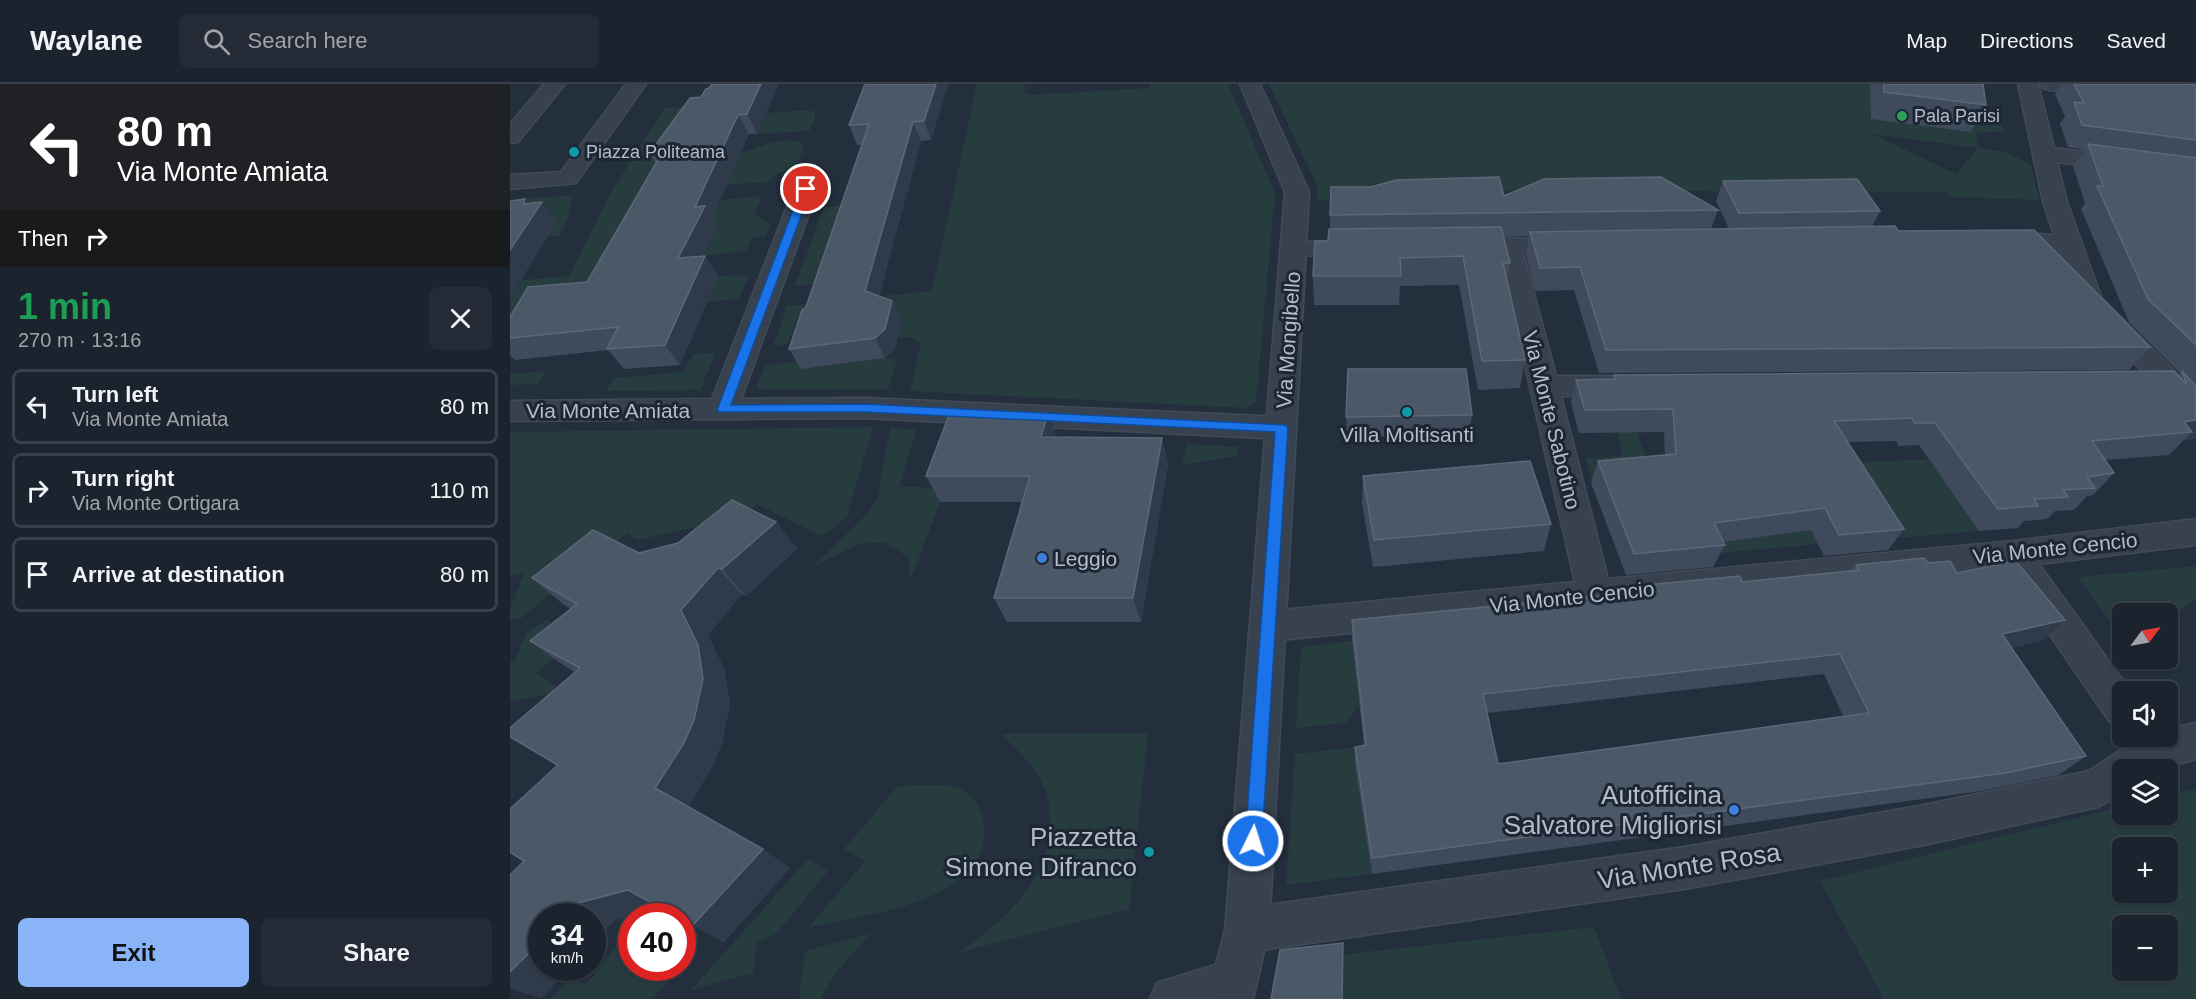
<!DOCTYPE html>
<html lang="en">
<head>
<meta charset="utf-8">
<style>
	body { margin:0; font-family:Helvetica,sans-serif; background:#242b36; color:#f1f3f6; height:100vh; display:flex; flex-direction:column; font-size:22px; white-space:nowrap }
	* { box-sizing:border-box; margin:0 }
	p { font-size:20px; color:#a0a4aa }
	.icon { flex:none; width:33px; height:33px; fill:none; stroke:currentColor; stroke-width:2; stroke-linecap:round; stroke-linejoin:round }
	.map { position:relative; flex:1; overflow:hidden }
	.sheet { display:flex; flex-direction:column; background:#1b232e; width:510px }
	.sheet>* { flex:none }
	.guide { background:#202124; color:#fff; overflow:hidden }
	.needle { width:39px; rotate:58deg }
	.buttons { position:absolute; left:1602px; top:519px; display:grid; gap:12px }
	.buttons a { display:grid; place-items:center; width:66px; height:66px; border-radius:9px; background:#1b232e; box-shadow:0 2px 4px #0004,0 0 0 2px #39404a; font-size:30px }
	.speed { position:absolute; left:18px; top:819px; display:flex; gap:12px; font-size:30px; font-weight:700; text-align:center }
	.speed>* { display:grid; place-content:center; width:78px; height:78px; border-radius:50%; background:#1b232e; box-shadow:0 2px 4px #0004,0 0 0 2px #39404a; line-height:1 }
	.speed small { font-size:15px; font-weight:400 }
	.speed .limit { border:9px solid #d22; background:#fff; color:#111 }
	.pin { position:absolute; display:grid; place-items:center; width:51px; height:51px; color:#fff; margin:-26px; border:3px solid #fff; border-radius:50%; box-shadow:0 2px 6px #0007 }
	.me { position:absolute; width:66px; margin:-33px; rotate:4deg; stroke-linejoin:round; filter:drop-shadow(0 0 4px #0008) }
	.turn { display:flex; align-items:center; gap:21px; height:126px; padding:0 18px; font-size:27px }
	.turn .icon { width:78px; height:78px; stroke-width:2.5 }
	.turn b { display:block; font-size:42px; line-height:51px }
	.then { display:flex; align-items:center; height:57px; padding:0 18px; background:#0003; gap:12px; font-size:22px }
	.round { display:grid; place-items:center; flex:none; width:63px; height:63px; border-radius:9px; background:#242b36 }
	.headline { display:flex; align-items:center; justify-content:space-between; height:102px; padding:0 18px }
	h1 { font-size:36px; font-weight:600; line-height:45px; color:#1e9e55 }
	.primary-button { display:flex; gap:12px; margin-top:auto; padding:12px 18px }
	.primary-button a { flex:1; height:69px; border-radius:9px; background:#8ab4f8; color:#111; font-size:24px; font-weight:600; line-height:69px; text-align:center }
	.primary-button a+a { background:#242b36; color:#f1f3f6 }
	ul { padding:0; list-style:none }
	li { display:flex; align-items:center; gap:18px; height:75px; margin:0 12px 9px; padding:0 6px; border:3px solid #39404a; border-radius:9px }
	li div { flex:1 }
	li b { display:block; font-size:22px }
	li em { font-style:normal }
	header { display:flex; align-items:center; gap:36px; box-sizing:border-box; height:84px; padding:0 30px; background:#1b232e; border-bottom:2px solid #39404a }
	header strong { font-size:28px }
	nav { display:flex; gap:33px; margin-inline-start:auto; font-size:21px }
	.search { width:420px; height:54px; background:#242b36; display:flex; align-items:center; gap:15px; box-sizing:border-box; padding:0 21px; border-radius:9px; color:#a0a4aa; font-size:22px }
	main { display:flex; flex:1; min-height:0 }
	.map>svg:first-child { display:block }
	.green { fill:#263c3f; fill-rule:evenodd }
	.lines { fill:none; stroke-linecap:round; stroke-linejoin:round }
	.minor-casing { stroke:#414a57; stroke-width:3 }
	.tertiary-casing { stroke:#414a57; stroke-width:3 }
	.minor { fill:#38414e; fill-rule:evenodd }
	.tertiary { fill:#38414e; fill-rule:evenodd }
	.wall { fill:#3f4b5c; fill-rule:evenodd }
	.shaded-wall { fill:#2f3b4b }
	.building { fill:#4b5868; stroke:#5c6777; stroke-width:1.5; fill-rule:evenodd }
	.route { fill:#1a73e8; stroke:#114b97; stroke-width:1.5 }
	.leisure-dot { fill:#2e9e5b; stroke:#1d2633; stroke-width:2 }
	.culture-dot { fill:#0f9aa8; stroke:#1d2633; stroke-width:2 }
	.shop-dot { fill:#3f7fe0; stroke:#1d2633; stroke-width:2 }
	.labels { text-anchor:middle; dominant-baseline:central; stroke-width:6; stroke-linejoin:round; paint-order:stroke }
	.far-poi-label { font-size:18px; fill:#b4bcc9; stroke:#1d2633; text-anchor:start }
	.street-label { font-size:21px; fill:#b4bcc9; stroke:#1d2633 }
	.poi-label { font-size:21px; fill:#b4bcc9; stroke:#1d2633 }
	.near-poi-label { font-size:26px; fill:#b4bcc9; stroke:#1d2633; text-anchor:end }
	.near-street-label { font-size:26px; fill:#b4bcc9; stroke:#1d2633 }
</style>
</head>
<body>
<header>
<strong>Waylane</strong>
<div class="search"><svg class="icon" aria-label="search" viewBox="0 0 24 24"><circle cx="10" cy="10" r="6"/><path d="M15 15l6 6"/></svg>Search here</div>
<nav><a>Map</a><a>Directions</a><a>Saved</a></nav>
</header>
<main>
<section class="sheet">
<div class="guide">
<div class="turn"><svg class="icon" aria-label="left" viewBox="0 0 24 24"><path d="M17 20v-9H6M10 6l-5 5 5 5"/></svg><div><b>80 m</b>Via Monte Amiata</div></div>
<div class="then">Then<svg class="icon" aria-label="right" viewBox="0 0 24 24"><path d="M7 20v-9h11M14 6l5 5-5 5"/></svg></div>
</div>
<div class="headline"><div><h1>1 min</h1><p>270 m · 13:16</p></div><a class="round"><svg class="icon" aria-label="close" viewBox="0 0 24 24"><path d="M6 6l12 12M18 6L6 18"/></svg></a></div>
<ul>
<li><svg class="icon" aria-label="left" viewBox="0 0 24 24"><path d="M17 20v-9H6M10 6l-5 5 5 5"/></svg><div><b>Turn left</b><p>Via Monte Amiata</p></div><em>80 m</em></li>
<li><svg class="icon" aria-label="right" viewBox="0 0 24 24"><path d="M7 20v-9h11M14 6l5 5-5 5"/></svg><div><b>Turn right</b><p>Via Monte Ortigara</p></div><em>110 m</em></li>
<li><svg class="icon" aria-label="arrive" viewBox="0 0 24 24"><path d="M6 21V4h12l-3 4 3 4H6"/></svg><div><b>Arrive at destination</b></div><em>80 m</em></li>
</ul>
<div class="primary-button"><a>Exit</a><a>Share</a></div>
</section>
<div class="map">
<svg width="1686" height="915" viewBox="0 0 1686 915">
	<rect width="100%" height="100%" fill="#242f3e"/>
	<path class="green" d="M467,0H515L514,9L519,11L640,4V0H718L765,109L746,318L737,324L400,307L411,259L401,253L388,254L354,214L422,207Z
		M759,0H1471L1477,33L1498,47L1467,49L1468,64L1496,68L1521,81L1529,116L1441,113L1437,108L902,106L845,115L806,116L808,103ZM1362,50L1468,64L1446,90Z
		M179,23L207,81L228,75L230,70C249,63 270,52 291,58L294,64L285,84L267,90L258,98L135,106L123,176L0,241V180L21,178L13,196L59,192L101,108L155,24Z
		M297,26L305,28V35L299,47L247,50L257,29Z
		M62,111L58,135L49,152H38L46,139L0,136V116Z
		M252,112L244,129L260,141L255,153L242,154L237,167L190,172L196,143L211,116Z
		M348,120L322,198L285,202L314,123Z
		M239,191L229,215L197,218L208,192Z
		M327,217L322,228L288,233L277,260L263,262L277,222Z
		M206,269L190,306L96,307L104,294L173,288L183,270Z
		M375,274L387,275L378,306L246,305L255,281L294,277L300,284Z
		M35,287L28,300L0,301V290Z
		M1106,342H1126L1140,389L1419,375L1469,447L1329,459L1327,385L1247,453L1301,446L1308,460L1198,470L1085,410L1076,374L1113,372Z
		M363,343L337,433L312,452L247,420L232,433L127,456L117,449L11,534L0,536V526L14,489L0,492V348Z
		M380,344L406,345L390,402L435,405L401,495L398,473L374,458L349,460L304,482L357,430L368,413Z
		M677,360L729,363L727,372L672,381Z
		M1686,482V515L1658,535V530H1612V555L1568,493Z
		M37,536L66,555L26,589L52,607L0,618V578L5,577L16,549Z
		M842,557L849,621L835,639L786,644L791,563Z
		M638,649L619,825L450,868C491,838 535,802 539,748C541,729 540,716 532,699C524,681 505,664 491,650Z
		M875,660L845,682L862,790L776,801L785,670Z
		M388,702C404,702 433,699 448,704C473,713 480,747 470,770C466,780 455,791 446,798C405,827 347,832 298,844L355,777L334,765Z
		M1686,705V915H1374L1310,797L1612,723V730H1658V712ZM1612,764H1658V808H1612ZM1612,842H1658V886H1612Z
		M298,775L318,787L266,850L247,858L243,889L181,906Z
		M1084,843L1111,915H766L773,877Z
		M361,849L328,886L310,915H289L295,867Z
		M121,853L122,884H172L141,915H41L62,891L75,902L111,856Z"/>
	<g class="lines">
		<g class="minor-casing">
			<path id="minor" d="M34,0H55L8,58L0,59V40Z
				M116,0H136L66,99L0,105V91L51,88Z
				M1508,0H1528L1544,64L1686,82V96L1547,78L1557,118L1591,213L1686,309V337L1676,334L1570,222L1549,166L1489,161L1480,159L1477,154L1480,149L1489,147L1544,151L1533,118Z
				M1530,0H1596L1686,10V22L1540,6L1533,4Z
				M296,98L304,100L308,105L231,315L355,314L771,333L782,337L786,344L782,351L771,355L355,334L0,337V317L202,315L284,105L288,100Z
				M1063,154L1072,156L1075,161L1072,166L1013,169L1046,292H1110L1120,295L1124,302L1120,309L1110,312H1051L1098,495L1503,457L1686,435V461L1529,480L1621,608H1612V642L1599,637L1494,484L759,557L746,553L741,542L746,531L759,527L1065,498L989,169H952L943,167L940,162L943,157L952,155Z
				M850,157L859,159L862,164L859,169L784,172L775,170L772,165L775,160L784,158Z
				M1686,639V675L1648,686H1612V710L1588,723L1414,761L1174,805L737,868L721,862L715,846L721,830L737,824L1174,763L1414,721L1579,687L1617,662L1613,652H1658V645Z
				M724,875L740,882L747,898L740,914L640,915L647,899Z"/>
		</g>
		<g class="tertiary-casing">
			<path id="tertiary" d="M730,0H750L799,108L759,846L743,915H697L715,846L775,108Z"/>
		</g>
		<use href="#minor" class="minor"/>
		<use href="#tertiary" class="tertiary"/>
	</g>
	<path class="wall" d="M269,0L247,50H239L202,133L207,142L192,173L195,172L208,192L170,281L114,285L98,266L5,276L0,271V233L77,198L146,80L139,70L191,13Z
		M355,0H438L421,56L411,57L369,212L382,217L392,237L385,265L375,274L291,285L279,265L296,223L352,61H347L339,41Z
		M1360,0H1473L1476,21L1461,48L1361,35Z
		M1551,0H1686V354L1673,357L1659,371L1595,376L1604,389L1583,411L1577,412L1564,426L1545,427L1537,435L1514,437L1508,444L1469,447L1409,361L1389,362L1386,357L1338,358L1394,445L1378,466L1314,472L1301,446L1213,458L1215,461L1203,483L1116,491L1081,399L1088,377L1155,371L1154,348L1069,349L1061,319L1066,296H1102L1104,291H1668L1670,289L1619,238L1571,125L1575,119L1563,82L1575,66L1558,63L1550,40L1555,32L1545,10Z
		M1213,97L1370,127L1362,143L1388,147L1640,263L1619,286L1089,289L1064,206L1025,207L1016,171L1019,152L994,153L1000,179L997,197L1015,276L1010,304L968,306L949,201L890,202L889,221H804L803,192L818,157L820,145V131L994,112L1208,126L1201,145H1219L1206,117Z
		M962,331L959,351L837,353L836,333Z
		M547,353L652,354L658,380L631,538H497L484,514L512,418H430L416,392Z
		M853,392L1041,440L1034,467L863,483L852,419Z
		M266,438L287,465L236,512L232,510L198,551L214,585L220,619L212,659L203,681L178,723L280,784L214,858L151,824L105,836L32,884H60L31,914L0,904V791L14,777L47,682L0,653L65,588L53,581L20,557L61,525L53,520L22,494Z
		M1418,479L1447,489L1555,536L1531,557L1502,564L1576,672L1549,691L1471,707L862,790L845,681V663L854,662L842,557V536L1134,508L1137,501L1232,498L1341,487L1346,481ZM1314,590L1333,632L988,680L977,629Z"/>
	<path class="shaded-wall" d="M251,0H269L247,50L237,30Z
		M426,0H438L421,56L414,37Z
		M228,31L239,50L202,133L207,142L181,195L168,174L185,123Z
		M403,38L411,57L365,227L355,207Z
		M15,115L25,128L32,118L47,138L0,213V166Z
		M195,172L208,192L170,281L155,261Z
		M382,217L392,237L385,265L375,274L365,254Z
		M538,329L547,355L531,353Z
		M1686,336V354L1673,357L1682,348L1674,338Z
		M652,354L658,380L631,538L623,514Z
		M266,438L287,465L236,512L212,485Z
		M208,484L232,510L198,551L214,585L220,619L212,659L203,681L177,725L145,704L171,526Z
		M1555,536L1531,557L1471,571L1492,550Z
		M253,765L280,784L214,858L182,842Z
		M118,806L153,824L105,836L82,860V832H55L68,819Z
		M32,856V884H60L31,914L0,904V888Z"/>
	<path class="building" d="M202,0H251L237,30L228,31L185,123L195,122L168,174L195,172L155,261L97,265L108,243L0,254V233L18,203L77,198L152,69L139,70L180,14L191,13L196,5L199,4Z
		M355,0H426L414,37L403,38L355,207L382,217L375,245L365,254L279,265L292,226L296,223L359,40L339,41Z
		M1374,0H1473L1476,21L1374,8Z
		M1564,0H1677L1686,1V56L1572,41L1564,18L1574,19Z
		M1578,60L1686,74V261L1638,215L1587,102H1593Z
		M989,93L994,112L1034,95L1151,93L1208,126L820,131L821,103H861L886,96Z
		M1347,95L1370,127L1229,129L1213,97Z
		M15,115L13,120L32,118L0,166V117Z
		M1385,142L1388,147L1524,146L1640,263L1096,266L1070,183L1030,184L1020,148Z
		M991,143L1000,179H993L1015,276L972,277L953,172L890,174L891,192H803L805,157H818L819,145Z
		M838,285H956L962,331L836,333Z
		M1664,287L1677,301L1672,287L1686,302V336L1674,338L1682,348L1582,357L1604,389L1577,393L1585,404L1553,406L1558,413L1524,415L1528,422L1488,425L1425,339H1404L1402,334L1324,337L1394,445L1329,451L1315,424L1204,439L1215,461L1124,470L1088,377L1166,370L1163,325L1075,326L1066,296L1105,295L1104,291Z
		M441,326L480,329H538L531,353L652,354L623,514H484L520,392H416Z
		M1020,377L1041,440L864,456L853,392Z
		M222,416L266,438L212,485L208,484L171,526L188,561L193,595L184,636L174,659L145,704L253,765L182,842L172,836V832H166L118,806L68,819L55,832H32V856L0,888V791L14,777L0,768V725L48,681L0,653V644L70,584L20,557L67,520L22,494L83,446L129,469L168,459Z
		M1414,474L1418,479L1440,477L1447,489L1506,477L1555,536L1492,550L1576,672L1495,689L862,774L845,663L856,661L842,536L1140,507L1137,501L1230,492L1232,498L1349,486L1346,481ZM1330,570L1359,629L988,680L973,610Z
		M833,859L832,915H761L770,866Z"/>
	<path class="route" d="M296,102L301,105L221,321L355,320L776,341L778,344L752,757L749,763L743,766L737,763L735,757L765,348L355,328H209L207,326L291,105Z"/>
	<circle class="leisure-dot" cx="1392" cy="32" r="6"/>
	<g class="culture-dot">
		<circle cx="64" cy="68" r="6"/>
		<circle cx="897" cy="328" r="6"/>
		<circle cx="639" cy="768" r="6"/>
	</g>
	<g class="shop-dot">
		<circle cx="532" cy="474" r="6"/>
		<circle cx="1224" cy="726" r="6"/>
	</g>
	<g class="labels">
		<g class="far-poi-label">
			<text x="1404" y="32">Pala Parisi</text>
			<text x="76" y="68">Piazza Politeama</text>
		</g>
		<g class="street-label">
			<text transform="translate(778 256) rotate(-86)">Via Mongibello</text>
			<text x="98" y="326">Via Monte Amiata</text>
			<text transform="translate(1042 336) rotate(76)">Via Monte Sabotino</text>
			<text transform="translate(1545 464) rotate(-6)">Via Monte Cencio</text>
			<text transform="translate(1062 513) rotate(-6)">Via Monte Cencio</text>
		</g>
		<g class="poi-label">
			<text x="897" y="350">Villa Moltisanti</text>
			<text x="544" y="474" text-anchor="start">Leggio</text>
		</g>
		<g class="near-poi-label">
			<text x="1212" y="711">Autofficina<tspan x="1212" dy="30">Salvatore Migliorisi</tspan></text>
			<text x="627" y="753">Piazzetta<tspan x="627" dy="30">Simone Difranco</tspan></text>
		</g>
		<g class="near-street-label">
			<text transform="translate(1179 782) rotate(-9)">Via Monte Rosa</text>
		</g>
	</g>
</svg>
<div class="buttons">
<a><svg class="needle" viewBox="-14 -14 28 28"><path d="M0-13l5 13h-10z" fill="#e53935"/><path d="M0 13l5-13h-10z" fill="#a0a4aa"/></svg></a>
<a><svg class="icon" aria-label="sound" viewBox="0 0 24 24"><path d="M4 9h4l5-4v14l-5-4H4zM17 9q2 3 0 6"/></svg></a>
<a><svg class="icon" aria-label="layers" viewBox="0 0 24 24"><path d="M12 4l9 5-9 5-9-5zM3 14l9 5 9-5"/></svg></a>
<a>+</a>
<a>−</a>
</div>
<div class="speed"><div>34<small>km/h</small></div><div class="limit">40</div></div>
<div class="pin" style="left:296px;top:105px;background:#d93025"><svg class="icon" aria-label="arrive" viewBox="0 0 24 24"><path d="M6 21V4h12l-3 4 3 4H6"/></svg></div>
<svg class="me" style="left:743px;top:757px" viewBox="-20 -20 40 40"><circle r="17" fill="#1a73e8" stroke="#fff" stroke-width="3"/><path d="M0-11L8 9 0 5-8 9z" fill="#fff"/></svg>
</div>
</main>
</body>
</html>
